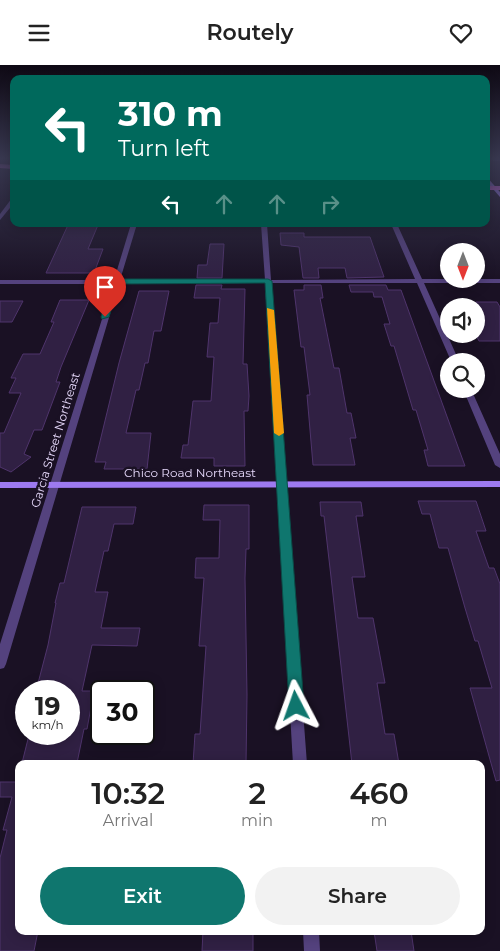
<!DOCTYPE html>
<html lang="en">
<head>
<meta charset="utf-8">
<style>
	body { margin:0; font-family:Montserrat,sans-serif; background:#f2f2f2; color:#222; height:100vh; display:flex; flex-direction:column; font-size:19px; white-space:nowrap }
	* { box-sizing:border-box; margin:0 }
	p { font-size:16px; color:#767676 }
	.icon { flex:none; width:28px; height:28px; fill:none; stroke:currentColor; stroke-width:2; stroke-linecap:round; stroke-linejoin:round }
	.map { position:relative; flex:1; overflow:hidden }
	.drawer { position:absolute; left:15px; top:695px; width:470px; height:175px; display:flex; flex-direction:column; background:#fff; border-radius:10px; box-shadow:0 2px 12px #0003 }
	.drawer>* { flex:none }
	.hud { position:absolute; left:10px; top:10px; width:480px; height:152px; border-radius:10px; box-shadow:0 2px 12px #0003; background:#00695c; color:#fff; overflow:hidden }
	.needle { width:32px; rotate:180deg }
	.fabs { position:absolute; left:440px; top:178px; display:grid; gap:10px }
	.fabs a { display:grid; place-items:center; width:45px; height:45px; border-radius:50%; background:#fff; box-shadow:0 2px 12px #0003; font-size:25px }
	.speed { position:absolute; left:15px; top:615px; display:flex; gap:10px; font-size:25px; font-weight:700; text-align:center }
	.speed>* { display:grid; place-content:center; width:65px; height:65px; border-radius:50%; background:#fff; box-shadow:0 2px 12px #0003; line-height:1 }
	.speed small { font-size:12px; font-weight:400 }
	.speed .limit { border:2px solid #111; border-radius:8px; background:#fff; color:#111 }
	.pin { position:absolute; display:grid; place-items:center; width:42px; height:42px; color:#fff; margin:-51px -21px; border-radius:50% 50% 50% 0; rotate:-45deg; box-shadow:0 0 5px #0007 }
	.pin .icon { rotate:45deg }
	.me { position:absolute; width:55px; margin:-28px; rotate:356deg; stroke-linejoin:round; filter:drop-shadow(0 0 4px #0008) }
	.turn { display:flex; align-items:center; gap:18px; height:105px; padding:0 25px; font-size:22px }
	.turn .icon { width:65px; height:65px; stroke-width:2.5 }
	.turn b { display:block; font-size:35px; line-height:42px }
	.lanes { display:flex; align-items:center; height:48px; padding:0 25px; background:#0003; justify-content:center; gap:25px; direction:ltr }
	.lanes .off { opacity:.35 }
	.eta { display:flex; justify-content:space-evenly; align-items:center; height:85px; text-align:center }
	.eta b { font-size:30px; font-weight:600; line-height:35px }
	.button { display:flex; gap:10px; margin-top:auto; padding:10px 25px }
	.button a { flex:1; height:58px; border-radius:30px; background:#0f766e; color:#fff; font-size:20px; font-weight:600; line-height:58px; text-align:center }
	.button a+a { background:#f2f2f2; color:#222 }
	header { display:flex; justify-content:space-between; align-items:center; height:65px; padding:0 25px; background:#fff; font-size:22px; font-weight:600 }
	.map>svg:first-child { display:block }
	.building { fill:#302043; stroke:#4f346c }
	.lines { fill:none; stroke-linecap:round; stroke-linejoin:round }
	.street { fill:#54427e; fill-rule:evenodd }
	.secondary { fill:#9d7af0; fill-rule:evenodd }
	.primary { fill:#e26cee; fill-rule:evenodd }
	.route { fill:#0f766e; stroke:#0a4d48 }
	.slow { fill:#f59e0b }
	.labels { text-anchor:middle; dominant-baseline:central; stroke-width:5; stroke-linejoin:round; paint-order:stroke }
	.street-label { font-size:12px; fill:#e6d9fb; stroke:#1a1124 }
</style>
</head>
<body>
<header><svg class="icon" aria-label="menu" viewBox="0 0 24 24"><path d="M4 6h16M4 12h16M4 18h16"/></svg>Routely<svg class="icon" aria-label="heart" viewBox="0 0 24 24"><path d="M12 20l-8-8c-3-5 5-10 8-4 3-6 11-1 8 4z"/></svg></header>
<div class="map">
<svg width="500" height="886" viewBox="0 0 500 886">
	<rect width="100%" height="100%" fill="#1a1124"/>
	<path class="building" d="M68,160H98L88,184H103L94,208H46Z
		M280,168H304V172H370L384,212L347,213L345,203H318L319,213H303L299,182L281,180Z
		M210,179H224L222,213H197L198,200H207Z
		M196,220H222L221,224H245L243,299H247L249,331L248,346H244L245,401H214V393H181L183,380H188L193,336H211L214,292H207L210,258H218L220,233H194Z
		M304,220H321L323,233H320L334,303H339L347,348H351L356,373H350L355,400H313L307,330H310L304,282H301L294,225H304Z
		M349,220H386L388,225H401L465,401H428L424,385H428L416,345H413L394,281H391L384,259H390L382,232H374L373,227H351Z
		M139,226H169L161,266H154L148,298H145L139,325H136L126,368H151L147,404H104L106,397H95L119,298Z
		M60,235H89L61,302L56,317H60L42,365H34L24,389L31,392L11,407L0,402V368H4L21,328H9L16,313H11L23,289H40L54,257H51Z
		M0,236H23L12,257H0Z
		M476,237H497L500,242V276H479L476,270Z
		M418,436H476L486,466H476L489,503H494L500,519V715L496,716L470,623H492L478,576H475L465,543L448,483H439L430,449H422Z
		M320,437H361L363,451H356L365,512H352L358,553H373L385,618H377L385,669H394L399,699H352L331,512L324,451H321Z
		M204,440H249V484H246L245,513L247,630L246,699H193L195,669H200L206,581H199L204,513H195L196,493H219L220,455H203Z
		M82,442H136L133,459H114L108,486H104L95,527H108L101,563H140L137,581L92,580L82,626H94L87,664H84L77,698H22L29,670H69V626H36L48,580L56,538H55L60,518H64Z
		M0,717H19V866H38L34,886H0V793L7,765H3L12,732H0Z
		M203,866H253V886H202Z
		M374,866H411L414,886H377Z"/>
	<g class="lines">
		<path class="street" d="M493,94H500V96H493Z
			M12,133H14V138L0,155V149Z
			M131,159H137L120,215H265L261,159H267L271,215L415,214L391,159H397L422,214H500V218H424L459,296H451L417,218H271L307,699H293L265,218L119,219L6,599L4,603L0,604V579L113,219H0V215H114Z
			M463,324H471L500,389V403L495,400Z
			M303,866H319L320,886H304Z"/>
		<path class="secondary" d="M486,111L500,127V132L486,116Z
			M500,416V422L0,423V417Z"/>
		<path class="primary" d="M0,99L14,100V104L0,103Z
			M486,121H500V125H486Z"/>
	</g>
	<linearGradient id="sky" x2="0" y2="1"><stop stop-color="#0e0914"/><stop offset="0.43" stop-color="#383850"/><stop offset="1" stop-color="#383850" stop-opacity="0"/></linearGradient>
	<rect width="500" height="217" fill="url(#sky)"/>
	<path class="route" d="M116,214H268L272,216L304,641L302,646L296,648L291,646L289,641L265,218L119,219L109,252L102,254L101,252L112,217Z"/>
	<path class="slow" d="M267,243L274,245L284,368L279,371L274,368Z"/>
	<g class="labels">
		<g class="street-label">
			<text transform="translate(55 375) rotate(-73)">Garcia Street Northeast</text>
			<text x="190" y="407">Chico Road Northeast</text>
		</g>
	</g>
</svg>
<div class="fabs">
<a><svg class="needle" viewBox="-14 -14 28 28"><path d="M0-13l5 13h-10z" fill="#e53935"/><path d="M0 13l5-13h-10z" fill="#767676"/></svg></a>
<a><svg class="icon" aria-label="sound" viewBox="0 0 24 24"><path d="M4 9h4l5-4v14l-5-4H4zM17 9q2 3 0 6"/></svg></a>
<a><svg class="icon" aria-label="search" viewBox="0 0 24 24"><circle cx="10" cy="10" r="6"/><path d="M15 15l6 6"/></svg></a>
</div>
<div class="speed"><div>19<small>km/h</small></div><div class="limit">30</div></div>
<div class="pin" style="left:105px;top:252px;background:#d93025"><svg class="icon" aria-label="arrive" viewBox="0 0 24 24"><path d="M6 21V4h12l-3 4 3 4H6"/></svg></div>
<svg class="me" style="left:296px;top:641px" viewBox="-20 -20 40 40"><path d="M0-17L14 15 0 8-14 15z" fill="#0f766e" stroke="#fff" stroke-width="4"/></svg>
<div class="hud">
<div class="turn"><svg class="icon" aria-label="left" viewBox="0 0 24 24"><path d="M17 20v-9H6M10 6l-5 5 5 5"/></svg><div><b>310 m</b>Turn left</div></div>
<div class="lanes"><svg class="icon" aria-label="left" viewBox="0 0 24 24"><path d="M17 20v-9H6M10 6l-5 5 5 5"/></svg><svg class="icon off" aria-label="ahead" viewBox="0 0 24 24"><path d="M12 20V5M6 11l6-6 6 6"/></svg><svg class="icon off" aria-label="ahead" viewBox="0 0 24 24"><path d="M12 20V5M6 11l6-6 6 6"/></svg><svg class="icon off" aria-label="right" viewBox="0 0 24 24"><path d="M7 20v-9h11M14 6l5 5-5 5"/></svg></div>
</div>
<section class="drawer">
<div class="eta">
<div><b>10:32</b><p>Arrival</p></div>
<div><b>2</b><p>min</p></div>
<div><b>460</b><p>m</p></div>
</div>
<div class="button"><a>Exit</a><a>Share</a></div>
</section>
</div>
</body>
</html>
